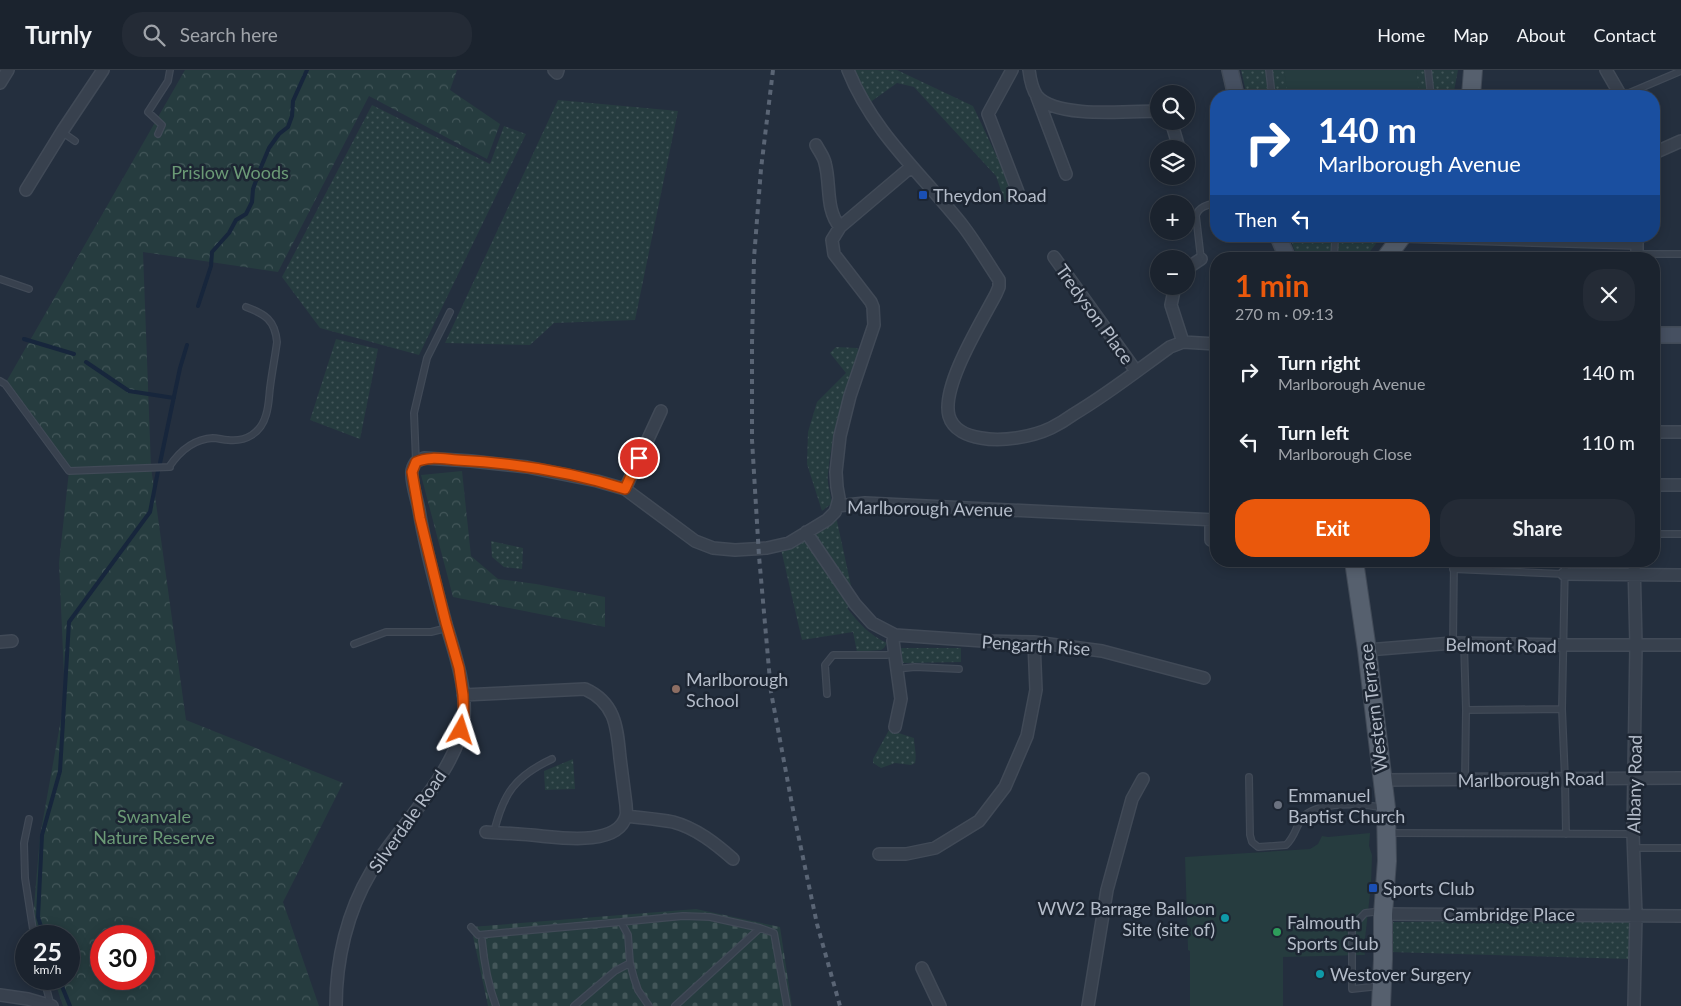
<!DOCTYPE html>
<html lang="en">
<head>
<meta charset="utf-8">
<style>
	body { margin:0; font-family:Lato,sans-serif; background:#242b36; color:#f1f3f6; height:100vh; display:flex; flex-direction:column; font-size:19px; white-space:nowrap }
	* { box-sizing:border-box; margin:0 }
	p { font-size:16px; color:#a0a4aa }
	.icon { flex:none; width:28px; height:28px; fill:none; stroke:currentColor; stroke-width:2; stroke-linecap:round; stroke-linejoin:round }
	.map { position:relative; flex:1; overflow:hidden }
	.side { position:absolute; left:1210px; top:182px; width:450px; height:315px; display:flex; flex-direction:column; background:#1b232e; border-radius:20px; box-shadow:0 2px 12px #0003,0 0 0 1px #39404a }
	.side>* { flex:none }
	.banner { position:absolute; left:1210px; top:20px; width:450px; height:152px; border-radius:20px; box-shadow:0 2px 12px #0003,0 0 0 1px #39404a; background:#1a4fa0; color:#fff; overflow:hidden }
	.fabs { position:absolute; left:1150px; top:15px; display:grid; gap:10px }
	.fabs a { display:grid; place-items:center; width:45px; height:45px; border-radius:50%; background:#1b232e; box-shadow:0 2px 12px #0003,0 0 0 1px #39404a; font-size:25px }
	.speed { position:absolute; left:15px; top:855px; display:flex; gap:10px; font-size:25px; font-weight:700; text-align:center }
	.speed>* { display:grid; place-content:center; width:65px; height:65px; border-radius:50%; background:#1b232e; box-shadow:0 2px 12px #0003,0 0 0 1px #39404a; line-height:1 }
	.speed small { font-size:12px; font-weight:400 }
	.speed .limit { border:8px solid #d22; background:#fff; color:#111 }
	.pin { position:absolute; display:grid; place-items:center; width:42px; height:42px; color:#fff; margin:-21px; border:2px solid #fff; border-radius:50%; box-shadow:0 1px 5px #0007 }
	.me { position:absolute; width:55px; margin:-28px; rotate:6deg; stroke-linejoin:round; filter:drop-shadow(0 0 4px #0008) }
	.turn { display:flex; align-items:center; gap:18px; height:105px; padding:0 25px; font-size:22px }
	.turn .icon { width:65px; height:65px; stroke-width:2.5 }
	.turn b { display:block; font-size:35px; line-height:42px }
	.then { display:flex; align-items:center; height:48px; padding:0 25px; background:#0003; gap:10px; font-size:19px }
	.round { display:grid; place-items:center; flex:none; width:52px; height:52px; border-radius:20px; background:#242b36 }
	.headline { display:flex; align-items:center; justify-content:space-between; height:85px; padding:0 25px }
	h1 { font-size:30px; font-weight:700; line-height:38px; color:#ea580c }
	.action { display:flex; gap:10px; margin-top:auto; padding:10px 25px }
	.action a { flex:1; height:58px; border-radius:20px; background:#ea580c; color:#fff; font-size:20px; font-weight:700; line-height:58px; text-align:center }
	.action a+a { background:#242b36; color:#f1f3f6 }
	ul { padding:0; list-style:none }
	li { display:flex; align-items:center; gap:15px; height:70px; padding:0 25px }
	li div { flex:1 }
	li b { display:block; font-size:19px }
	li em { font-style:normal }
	header { display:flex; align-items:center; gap:30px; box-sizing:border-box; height:70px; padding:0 25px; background:#1b232e; border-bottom:1px solid #39404a }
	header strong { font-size:24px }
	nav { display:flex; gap:28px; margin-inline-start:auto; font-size:18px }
	.search { width:350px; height:45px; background:#242b36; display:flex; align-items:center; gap:12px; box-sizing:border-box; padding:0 18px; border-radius:20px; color:#a0a4aa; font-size:19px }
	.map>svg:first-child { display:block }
	.green { fill:url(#green-dots) }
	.forest { fill:url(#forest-crowns); fill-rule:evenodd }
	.cemetery { fill:url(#cemetery-stones) }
	.pitch { fill:#263c3f }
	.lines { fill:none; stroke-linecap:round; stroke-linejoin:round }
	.stream { stroke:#17263c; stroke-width:4 }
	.lane-casing { stroke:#414a57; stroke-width:8 }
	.street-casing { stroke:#414a57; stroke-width:14 }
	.secondary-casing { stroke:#414a57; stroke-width:18 }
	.primary-casing { stroke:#414a57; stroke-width:20 }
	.lane { stroke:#38414e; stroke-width:5.5 }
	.street { stroke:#38414e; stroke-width:11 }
	.secondary { stroke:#465061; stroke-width:15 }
	.primary { stroke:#56606e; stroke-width:18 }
	.rail { stroke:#5a6575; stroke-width:4; stroke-dasharray:5 5; stroke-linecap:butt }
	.route-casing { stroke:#983908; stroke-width:12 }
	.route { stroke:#ea580c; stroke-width:9 }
	.transit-dot { fill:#1a4fb4; stroke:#1d2633; stroke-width:2 }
	.education-dot { fill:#8d6e63; stroke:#1d2633; stroke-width:2 }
	.worship-dot { fill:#6b7280; stroke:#1d2633; stroke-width:2 }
	.culture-dot { fill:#0f9aa8; stroke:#1d2633; stroke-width:2 }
	.leisure-dot { fill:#2e9e5b; stroke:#1d2633; stroke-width:2 }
	.labels { text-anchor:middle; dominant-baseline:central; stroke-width:5; stroke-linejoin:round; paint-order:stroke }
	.park-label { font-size:18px; fill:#6b9a76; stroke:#1d2633 }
	.poi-label { font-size:18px; fill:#b4bcc9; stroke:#1d2633; text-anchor:start }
	.street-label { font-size:18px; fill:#b4bcc9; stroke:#1d2633 }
</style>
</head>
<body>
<header>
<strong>Turnly</strong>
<div class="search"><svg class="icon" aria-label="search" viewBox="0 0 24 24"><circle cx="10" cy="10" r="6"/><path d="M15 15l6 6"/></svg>Search here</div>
<nav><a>Home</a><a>Map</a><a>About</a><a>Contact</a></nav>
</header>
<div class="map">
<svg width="1681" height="936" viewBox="0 0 1681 936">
	<defs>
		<pattern id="green-dots" width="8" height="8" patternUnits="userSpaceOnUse" patternTransform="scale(1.25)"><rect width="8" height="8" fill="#263c3f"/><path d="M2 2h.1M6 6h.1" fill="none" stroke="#435659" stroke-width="1.8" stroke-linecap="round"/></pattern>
		<pattern id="forest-crowns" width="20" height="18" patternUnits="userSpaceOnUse" patternTransform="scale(1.25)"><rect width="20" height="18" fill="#263c3f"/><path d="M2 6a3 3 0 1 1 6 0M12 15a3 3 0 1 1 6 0" fill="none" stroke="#435659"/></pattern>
		<pattern id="cemetery-stones" width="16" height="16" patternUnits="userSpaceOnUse" patternTransform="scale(1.25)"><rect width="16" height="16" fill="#263c3f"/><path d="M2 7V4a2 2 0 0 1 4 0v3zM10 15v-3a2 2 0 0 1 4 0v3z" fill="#435659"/></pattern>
	</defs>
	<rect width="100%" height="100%" fill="#242f3e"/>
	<path class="green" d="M855,0H897L973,36L1016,127L1005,132L996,106L914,17L897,13L869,33Z
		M1241,0H1458L1453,26H1247Z
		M558,30L678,41L635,250L554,253L530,275L445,273Z
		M372,35L490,94L504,56L526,64L419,285L320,258L282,207Z
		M1289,166H1382L1364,189H1298Z
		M336,269L378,279L360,369L310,350Z
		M836,277L857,278L859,281C844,321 832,361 828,404C826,414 832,424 831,434L822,441L807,394L808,362L817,332L846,303L830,283Z
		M835,442L855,534L847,538C859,553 869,565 887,573L884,578L881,580L857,582L853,562L802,570L780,475Z
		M491,471L523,478L522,499L504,497L492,487Z
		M901,578H961V592L902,593Z
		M889,660L914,668C914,676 917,684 915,693L911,695L895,693L881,698L873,693V689Z
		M573,689L575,719L545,720L544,701Z
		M1630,849L1631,889L1390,882L1393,852Z"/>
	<path class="forest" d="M185,0H457L450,20L500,54L487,89L369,26L278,202L143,182L151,397L186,650L343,713L283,832L319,936H63L54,909H69V866H39L33,848L40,766L65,627L59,493L69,401L5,314ZM101,866H144V909H101Z
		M462,401L471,486L498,509L536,514L605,527V557L453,527L421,405Z"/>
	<path class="cemetery" d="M696,839L780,857L792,936H488L471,857Z"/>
	<path class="pitch" d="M1284,0H1416L1420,26H1288Z
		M1370,763L1369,776L1372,785L1371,815L1364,878L1365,885L1283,887V936H1190V881L1188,880L1185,787L1310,779L1318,774L1322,766L1328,767Z"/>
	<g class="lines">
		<path class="stream" d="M198,236L211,196L212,182L229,163L236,150L246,144L252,132L253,119L261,97L269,78L279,64L288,57L292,46L293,31L307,0
			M24,269L74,284
			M86,292L129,321L174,328
			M160,393L180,298L187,275
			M44,866L38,847L42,765L60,701L69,552L150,442L158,401
			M59,909L70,936"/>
		<g class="lane-casing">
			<path id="lane" d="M1269,0L1272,26
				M1428,0L1431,26
				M1473,26H1500
				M1622,26L1681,1
				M62,62L75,71
				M158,64L162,55L148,42L168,11L170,0
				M1324,166L1335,170L1344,166
				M1402,169L1637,176
				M1637,184H1681
				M1201,189L1196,146C1198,137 1207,135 1216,133
				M1334,189L1335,170
				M0,209L29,219
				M0,311L5,314L69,401L170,397
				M416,392L414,343L427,288L450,242
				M169,397C179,382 193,369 213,368C218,368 223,370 228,370C246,372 261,363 266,345C269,336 269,326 270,318C272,302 275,287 277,272C275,250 265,244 246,237
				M1654,464H1681
				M1565,491L1562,639L1565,709L1566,764
				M1453,499L1564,504
				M1453,573L1454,491
				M1464,573L1466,640L1465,711
				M354,574L386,562H431L447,558
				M896,599L915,597L959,599
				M827,624L825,595L833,585H887L894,583
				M1466,640L1562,639
				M1249,707L1250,765L1252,772L1258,777L1286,775C1295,767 1296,756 1302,748C1317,731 1363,733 1384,738
				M29,749L24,773L25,808L34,866
				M494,762C503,724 515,706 552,689
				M1389,763L1633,764
				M1634,778H1681
				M621,852L683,846L710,847L760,858
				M471,857L478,865L621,852L628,865L630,893L634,908L638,920L649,936
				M482,870C484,893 488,914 496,936
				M44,909L51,936
				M1380,916L1352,919V857L1365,843L1382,841
				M574,936L615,901L630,893
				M675,936L760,858L774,863L787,936"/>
		</g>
		<g class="street-casing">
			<path id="street" d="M554,0L557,3L558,0
				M848,0C873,63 922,104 963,156C976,173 987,192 999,210V217L996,224C982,251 941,316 949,346C953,360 968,366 981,368C1002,372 1032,367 1051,358C1059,354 1067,349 1074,344C1108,324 1138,300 1170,277L1183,272L1216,274
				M1012,0L988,44L1018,122
				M1029,0C1030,8 1032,19 1037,26C1056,49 1130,41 1159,41
				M1606,0L1621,26
				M0,13L8,0
				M1037,27L1066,104
				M1171,51L1179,78
				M816,75C819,81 824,87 825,93C831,114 825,139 840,157L832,170L834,184L871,232L873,237L874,255L850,326L840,366L836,402L837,417L839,428L837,436
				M1654,83L1681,71
				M26,120L63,60L103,0
				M840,157L911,97
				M1637,166V189
				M1054,187L1136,301
				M1186,199L1201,189
				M1175,216L1171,235L1183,272
				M1654,362H1681
				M1654,415H1681
				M625,419L661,341
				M1211,450V470
				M806,462L855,534L872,553L895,565L983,571L1034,572L1102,581L1204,608
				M1634,491L1636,575L1633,764L1636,845L1634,936
				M1564,504L1681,505
				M0,572L12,571
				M1367,580L1453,573L1563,575H1681
				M463,625L585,619C616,633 617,658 620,688C622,704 624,719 626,735C626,738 627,743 626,746C618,776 562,768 541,766C523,764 504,763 486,762
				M895,657L901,629L893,571L895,565
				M1382,710L1681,708
				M626,746C642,748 658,749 673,752C696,758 716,774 733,789
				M879,784H906L935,778L979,751L1005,717L1027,666L1036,620L1034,572
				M1383,844L1681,846
				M922,898L940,936
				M0,925L28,929L52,936
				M336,936C336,890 347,842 371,802C398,757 459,700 464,647C466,615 455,584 446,554C436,517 425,478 419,440C417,429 411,413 412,402C412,399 414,395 416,392L424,388L471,391L527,397L597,411L625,419L695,471L713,478L735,480L767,478L789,473L827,450L835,442L837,436L865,433L1216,450
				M1088,936L1107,820L1132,729L1143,709"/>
		</g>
		<g class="secondary-casing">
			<path id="secondary" d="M1230,0L1236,26
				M1278,166L1288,189
				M1654,265H1681"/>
		</g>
		<g class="primary-casing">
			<path id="primary" d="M1471,26L1473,0
				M1385,189L1402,166
				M1354,491L1367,580L1386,738L1387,791L1383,844V889L1381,936"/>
		</g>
		<use href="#lane" class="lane"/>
		<use href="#street" class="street"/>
		<use href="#secondary" class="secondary"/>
		<use href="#primary" class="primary"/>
		<path class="rail" d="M773,0L761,99L754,188L752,273V370L759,486L771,622L794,745L817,854L840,936"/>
	</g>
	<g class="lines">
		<g class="route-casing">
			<path id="route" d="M461,660L464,648L463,625L459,598L446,553L420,448L412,402L416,392C428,386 443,389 457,390C514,393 571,402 625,419L639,388"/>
		</g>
		<use href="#route" class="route"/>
	</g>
	<g class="transit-dot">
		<rect x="918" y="120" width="10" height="10" rx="2.5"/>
		<rect x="1368" y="813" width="10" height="10" rx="2.5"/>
	</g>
	<circle class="education-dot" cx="676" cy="619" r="5"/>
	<circle class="worship-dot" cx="1278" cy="735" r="5"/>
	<g class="culture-dot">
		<circle cx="1225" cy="848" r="5"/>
		<circle cx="1320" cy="904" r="5"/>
	</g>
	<circle class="leisure-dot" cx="1277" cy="862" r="5"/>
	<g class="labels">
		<g class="park-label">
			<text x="230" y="102">Prislow Woods</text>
			<text x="154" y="746">Swanvale<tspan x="154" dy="21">Nature Reserve</tspan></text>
		</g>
		<g class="poi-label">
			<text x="933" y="125">Theydon Road</text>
			<text x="686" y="609">Marlborough<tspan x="686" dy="21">School</tspan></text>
			<text x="1288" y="725">Emmanuel<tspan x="1288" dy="21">Baptist Church</tspan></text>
			<text x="1383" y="818">Sports Club</text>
			<text x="1215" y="838" text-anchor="end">WW2 Barrage Balloon<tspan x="1215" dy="21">Site (site of)</tspan></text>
			<text x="1287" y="852">Falmouth<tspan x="1287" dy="21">Sports Club</tspan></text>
			<text x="1330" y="904">Westover Surgery</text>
		</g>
		<g class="street-label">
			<text transform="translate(1095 244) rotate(54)">Tredyson Place</text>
			<text transform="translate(930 438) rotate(1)">Marlborough Avenue</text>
			<text transform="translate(1036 575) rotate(4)">Pengarth Rise</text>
			<text transform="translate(1501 575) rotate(1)">Belmont Road</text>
			<text transform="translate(1373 638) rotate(-97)">Western Terrace</text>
			<text transform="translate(1531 709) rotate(-1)">Marlborough Road</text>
			<text transform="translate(1634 714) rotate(-89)">Albany Road</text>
			<text transform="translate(407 751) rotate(-55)">Silverdale Road</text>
			<text x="1509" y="844">Cambridge Place</text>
		</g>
	</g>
</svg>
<div class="fabs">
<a><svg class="icon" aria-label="search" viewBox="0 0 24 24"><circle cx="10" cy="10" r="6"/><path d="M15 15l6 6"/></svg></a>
<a><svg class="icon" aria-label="layers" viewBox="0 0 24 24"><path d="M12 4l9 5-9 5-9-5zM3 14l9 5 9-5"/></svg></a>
<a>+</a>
<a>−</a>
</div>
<div class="speed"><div>25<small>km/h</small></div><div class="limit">30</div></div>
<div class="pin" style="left:639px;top:388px;background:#d93025"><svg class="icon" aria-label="arrive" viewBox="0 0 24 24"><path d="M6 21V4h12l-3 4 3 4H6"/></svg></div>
<svg class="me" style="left:461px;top:660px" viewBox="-20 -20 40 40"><path d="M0-17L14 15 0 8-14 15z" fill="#ea580c" stroke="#fff" stroke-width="4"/></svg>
<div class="banner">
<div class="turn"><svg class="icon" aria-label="right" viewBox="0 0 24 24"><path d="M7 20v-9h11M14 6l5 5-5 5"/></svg><div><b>140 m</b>Marlborough Avenue</div></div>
<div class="then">Then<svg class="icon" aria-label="left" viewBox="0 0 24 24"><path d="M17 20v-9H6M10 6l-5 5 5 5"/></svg></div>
</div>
<section class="side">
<div class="headline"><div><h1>1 min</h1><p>270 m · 09:13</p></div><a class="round"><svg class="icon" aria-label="close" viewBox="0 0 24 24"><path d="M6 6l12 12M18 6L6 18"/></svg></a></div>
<ul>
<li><svg class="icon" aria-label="right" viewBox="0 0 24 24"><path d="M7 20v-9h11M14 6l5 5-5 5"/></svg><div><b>Turn right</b><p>Marlborough Avenue</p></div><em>140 m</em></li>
<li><svg class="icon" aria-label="left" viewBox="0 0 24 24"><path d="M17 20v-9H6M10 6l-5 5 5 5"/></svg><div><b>Turn left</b><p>Marlborough Close</p></div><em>110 m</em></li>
</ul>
<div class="action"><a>Exit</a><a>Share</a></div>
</section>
</div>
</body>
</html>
